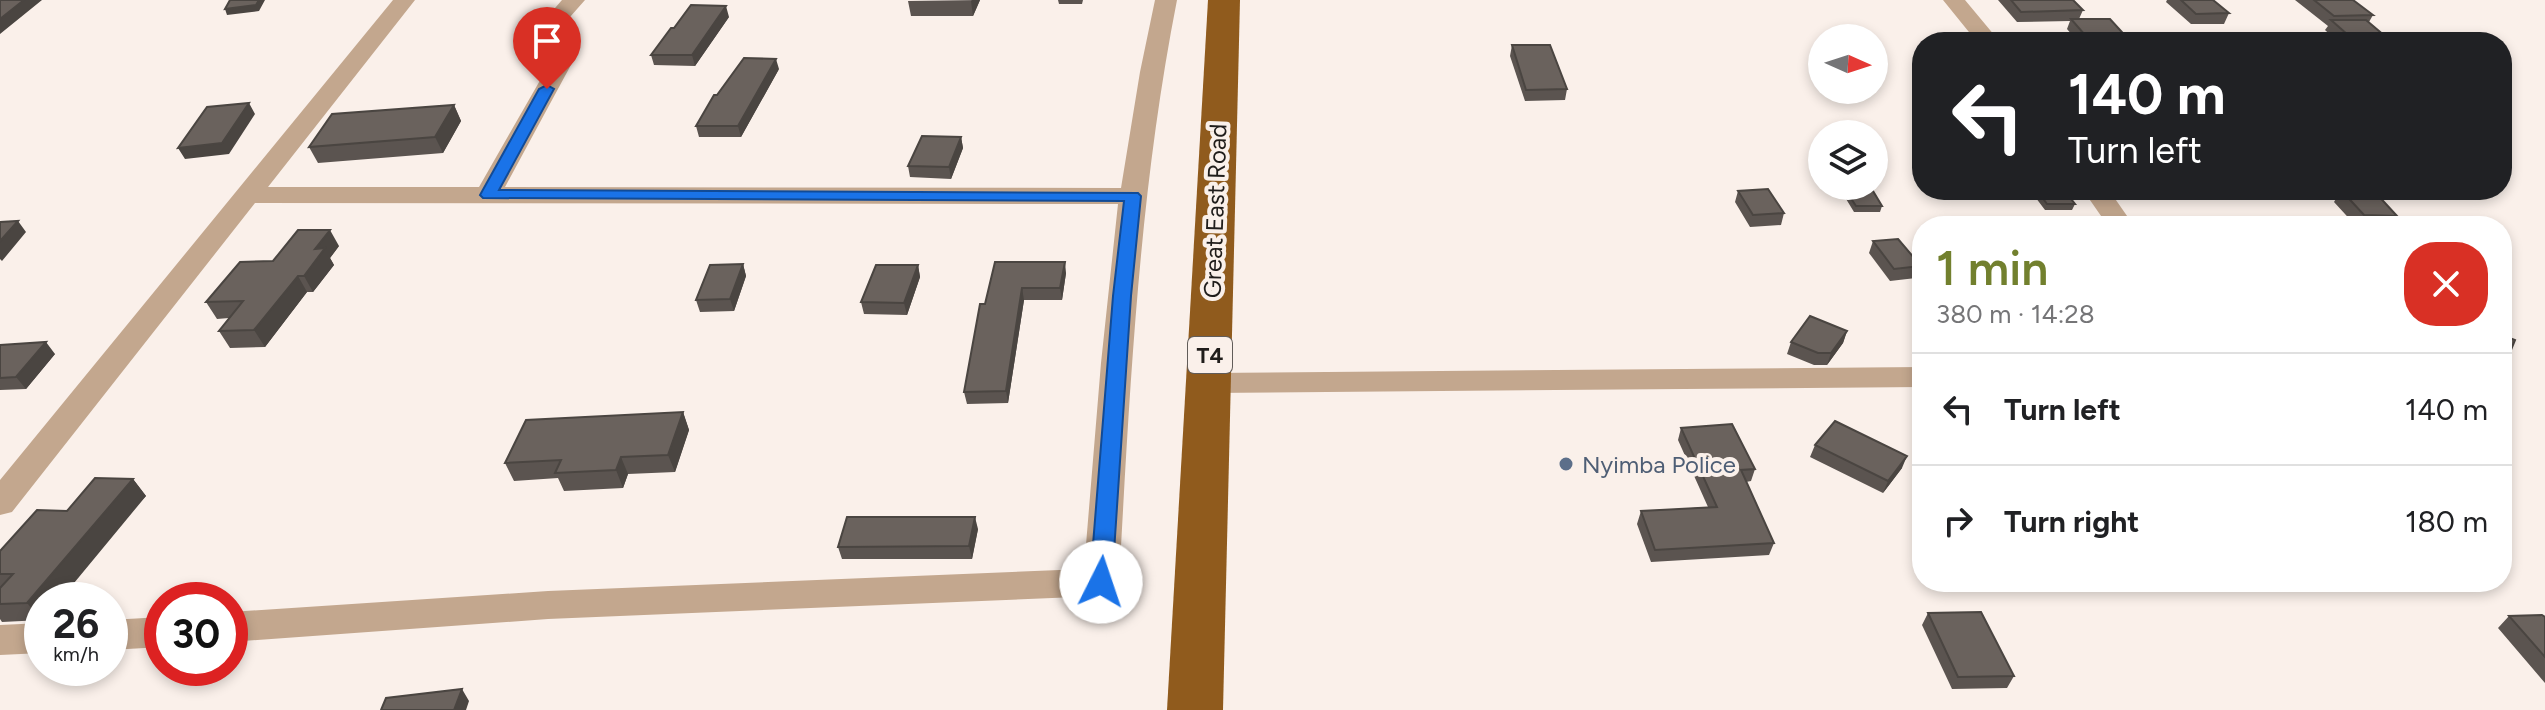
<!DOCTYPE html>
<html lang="en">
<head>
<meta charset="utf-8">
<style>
	body { margin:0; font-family:Figtree,sans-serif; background:#f6f6f6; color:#202124; height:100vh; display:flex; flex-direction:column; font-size:30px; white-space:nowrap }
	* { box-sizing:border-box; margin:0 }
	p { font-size:26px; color:#757577 }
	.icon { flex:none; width:44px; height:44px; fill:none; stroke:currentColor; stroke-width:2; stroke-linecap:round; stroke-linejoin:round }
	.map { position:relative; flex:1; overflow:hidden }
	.details { position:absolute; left:1912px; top:216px; width:600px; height:376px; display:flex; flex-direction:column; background:#fff; border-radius:32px; box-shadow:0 4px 12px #0003 }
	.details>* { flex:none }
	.top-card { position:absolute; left:1912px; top:32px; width:600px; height:168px; border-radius:32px; box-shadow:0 4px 12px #0003; background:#202124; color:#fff; overflow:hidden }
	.needle { width:52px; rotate:93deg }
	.controls { position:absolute; left:1808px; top:24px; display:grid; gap:16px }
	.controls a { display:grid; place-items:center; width:80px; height:80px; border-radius:50%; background:#fff; box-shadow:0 4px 12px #0003; font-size:40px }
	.speed { position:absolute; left:24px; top:582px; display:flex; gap:16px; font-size:40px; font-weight:700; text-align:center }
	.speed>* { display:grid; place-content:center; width:104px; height:104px; border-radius:50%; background:#fff; box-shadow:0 4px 12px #0003; line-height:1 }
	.speed small { font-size:20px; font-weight:400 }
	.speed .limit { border:12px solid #d22; background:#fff; color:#111 }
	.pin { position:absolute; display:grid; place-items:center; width:68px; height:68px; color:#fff; margin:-82px -34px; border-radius:50% 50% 50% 0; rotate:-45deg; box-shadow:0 0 8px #0007 }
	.pin .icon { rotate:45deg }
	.me { position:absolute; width:88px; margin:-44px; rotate:4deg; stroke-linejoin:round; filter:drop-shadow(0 0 6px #0008) }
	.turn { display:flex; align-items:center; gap:28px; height:168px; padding:0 24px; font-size:36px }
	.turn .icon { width:104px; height:104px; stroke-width:2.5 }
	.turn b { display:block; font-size:56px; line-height:68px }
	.round { display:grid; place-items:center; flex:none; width:84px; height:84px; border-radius:32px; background:#f6f6f6 }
	.overview { display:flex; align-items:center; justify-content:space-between; height:136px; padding:0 24px }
	h1 { font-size:48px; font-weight:600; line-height:60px; color:#72802e }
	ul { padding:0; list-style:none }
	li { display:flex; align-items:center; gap:24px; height:112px; padding:0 24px; border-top:2px solid #e0e0e0 }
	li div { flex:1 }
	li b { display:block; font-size:30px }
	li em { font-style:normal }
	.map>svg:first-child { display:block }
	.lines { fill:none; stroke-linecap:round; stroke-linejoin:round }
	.minor { fill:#c3a78e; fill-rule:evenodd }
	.trunk { fill:#905b1d; fill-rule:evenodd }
	.wall { fill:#5b5450 }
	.shaded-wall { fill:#4a4541 }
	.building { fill:#6a625d; stroke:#4a4541; stroke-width:2 }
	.route { fill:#1a73e8; stroke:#114b97; stroke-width:2 }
	.service-dot { fill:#5c6f8a; stroke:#faf0ea; stroke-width:3 }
	.labels { text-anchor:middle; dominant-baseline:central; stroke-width:8; stroke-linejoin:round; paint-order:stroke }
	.shield { fill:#faf0ea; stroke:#615c59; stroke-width:2 }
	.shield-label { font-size:22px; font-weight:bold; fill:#201d1b }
	.street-label { font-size:24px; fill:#201d1b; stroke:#faf0ea }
	.service-label { font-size:24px; fill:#4e5e75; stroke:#faf0ea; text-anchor:start }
</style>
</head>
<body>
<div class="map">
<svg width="2545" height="710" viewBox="0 0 2545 710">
	<rect width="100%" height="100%" fill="#faf0ea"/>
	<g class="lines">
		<path class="minor" d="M393,0H415L268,187H479L550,63L555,41L548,16L562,0H585L570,17L577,41L572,63L505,187L1121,188L1140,72L1155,0H1177C1139,193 1130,386 1119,582L1114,592L1101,596L548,619L230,642V612L548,591L1084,569L1101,363L1118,204L255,203L12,512L0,515V480Z
			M1943,0H1965L2000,42H1977Z
			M2083,190H2109L2134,226H2108Z
			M1922,367V387L1209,393L1198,390L1194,383L1198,376L1209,373Z
			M162,617V647L110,650V620Z
			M42,623V653L0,655V625Z"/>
		<path class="trunk" d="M1208,0H1240L1223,710H1167Z"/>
	</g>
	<path class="wall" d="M980,0L973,16H911L908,1Z
		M1058,0H1083L1082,4H1059Z
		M1998,0H2073L2083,10L2079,19L2131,42H2078L2067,29L2070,21L2017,22Z
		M2167,0H2213L2229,13L2224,24H2191L2166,2Z
		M2295,0H2353L2373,15L2369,22L2392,42H2338L2325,30L2328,26Z
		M729,17L695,66L654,65L651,55L674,28Z
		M1512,45L1567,89L1565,100L1525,101L1510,56Z
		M779,69L741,137H699L696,126Z
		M454,105L461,121L443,153L318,163L309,147Z
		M961,137L963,148L951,179L910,177L908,166Z
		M1840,186H1870L1882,206L1880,212H1854L1840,189Z
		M2030,190H2064L2075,204L2072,210H2045Z
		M2341,190L2397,216L2391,226H2356L2334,202Z
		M1738,191L1784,213L1781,225L1750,227L1735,202Z
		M1873,241L1921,266L1916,278L1890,281L1869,253Z
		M339,246L330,258L334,265L313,292H307L265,347L230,348L219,331L229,318L217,319L206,302L273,261Z
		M995,262L1066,273L1062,300H1024L1008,403L967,404L964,392Z
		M743,264L746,276L734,311L700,312L696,300Z
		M918,265L920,277L907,315L864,314L861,302Z
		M1847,331L1843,343L1827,365H1814L1787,354L1791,342Z
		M0,345L55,354L26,389L0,390Z
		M683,412L689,430L675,472L628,474L623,488L564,491L558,478L514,481L505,463Z
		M1681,428L1755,469L1751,481L1746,482L1774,543L1769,555L1651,562L1637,524L1641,511L1708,507L1678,440Z
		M1815,445L1902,468L1883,493L1810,457Z
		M133,479L146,496L42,600V620L2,622L0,619V551L67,511Z
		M978,529L972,559H842L838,547Z
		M1928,613L2014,676L2007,688L1952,689L1922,625Z
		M2509,616L2545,617V683L2498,628Z"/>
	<path class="shaded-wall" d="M24,0H42L0,34V19Z
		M259,0H265L259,11L227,15L225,9Z
		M972,0H980L973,16L971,1Z
		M726,6L729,17L695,66L692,55Z
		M776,59L779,69L741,137L738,126Z
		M249,103L255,114L229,154L185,159L178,148Z
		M454,105L461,121L443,153L435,137Z
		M961,137L963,148L951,179L949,167Z
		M18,221L26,232L2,261L0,259V241Z
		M330,230L339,246L330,258L334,265L313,292L304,276L315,249Z
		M1065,262L1066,273L1062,300L1060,288Z
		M743,264L746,276L734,311L730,299Z
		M918,265L920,277L907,315L904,303Z
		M298,276L307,292L265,347L254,330Z
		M1022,288L1024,300L1008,403L1006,391Z
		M1847,331L1843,343L1827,365L1831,353Z
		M46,342L55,354L26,389L16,377Z
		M683,412L689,430L675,472L668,455Z
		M1907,456L1902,468L1883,493L1888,481Z
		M621,457L628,474L623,488L616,470Z
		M133,479L146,496L60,600H42V620L27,603Z
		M975,517L978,529L972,559L969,546Z
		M462,689L469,701L466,710H454Z"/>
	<path class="building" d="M0,0H24L0,19Z
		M230,0H259L256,5L225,9Z
		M2011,0H2073L2083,10L2021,12Z
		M2181,0H2213L2229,13L2196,14Z
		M2314,0H2353L2373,15L2334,16Z
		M691,5L726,6L692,55H651L671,28H674Z
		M2071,19H2110L2131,42H2091Z
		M2331,20H2366L2392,42H2356Z
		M1512,45H1550L1567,89L1526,90Z
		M744,58L776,59L738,126H696L714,95H717Z
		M249,103L222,143L178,148L207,107Z
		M454,105L435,137L309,147L332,114Z
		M922,136L961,137L949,167L908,166Z
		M1843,186H1870L1882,206H1856Z
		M1768,189L1784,213L1753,215L1738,191Z
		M2037,190H2064L2075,204H2047Z
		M2341,190L2374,191L2397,216L2364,215Z
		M18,221L0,241V222Z
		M298,230H330L315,249L325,248L304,276H298L254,330L219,331L243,301L206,302L240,262L273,261Z
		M1898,239L1921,266L1894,269L1873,241Z
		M995,262H1065L1060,288H1022L1006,391L964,392L980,304H985Z
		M743,264L730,299L696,300L710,265Z
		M876,265H918L904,303L861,302Z
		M1810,316L1847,331L1831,353H1818L1791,342Z
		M2502,335L2515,340L2506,362L2502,360Z
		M46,342L16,377L0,378V345Z
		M683,412L668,455L621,457L616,470L555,473L561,460L505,463L526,420Z
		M1835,421L1907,456L1888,481L1815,445Z
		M1732,424L1755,469L1741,470L1774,543L1655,550L1641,511L1717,507L1681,428Z
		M95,478L133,479L27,603L0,604V588L13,574H0V551L37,510L67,511Z
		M847,517H975L969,546L838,547Z
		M1981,612L2014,676L1958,677L1928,613Z
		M2542,615L2545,617V657L2509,616Z
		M462,689L454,710H381L386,698Z"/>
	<path class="route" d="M547,85L554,89L499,190L1138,193L1141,196L1131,296L1112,582L1109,588L1101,591L1094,588L1090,582L1113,296L1124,201L483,198L480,195L539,89Z"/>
	<circle class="service-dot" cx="1566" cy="464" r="8"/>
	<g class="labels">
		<rect class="shield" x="1188" y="337" width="44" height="36" rx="6"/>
		<g class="shield-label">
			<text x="1210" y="355">T4</text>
		</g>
		<g class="street-label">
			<text transform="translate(1215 211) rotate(-88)">Great East Road</text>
		</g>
		<g class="service-label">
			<text x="1582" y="464">Nyimba Police</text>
		</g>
	</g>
</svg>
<div class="controls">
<a><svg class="needle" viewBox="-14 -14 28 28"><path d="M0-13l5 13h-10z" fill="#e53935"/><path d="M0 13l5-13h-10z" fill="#757577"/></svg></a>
<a><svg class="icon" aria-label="layers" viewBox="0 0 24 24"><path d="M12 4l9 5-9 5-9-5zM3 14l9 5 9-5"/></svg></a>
</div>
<div class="speed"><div>26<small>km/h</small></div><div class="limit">30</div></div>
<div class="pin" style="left:547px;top:89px;background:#d93025"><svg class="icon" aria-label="arrive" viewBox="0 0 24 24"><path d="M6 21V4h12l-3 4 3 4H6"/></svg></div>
<svg class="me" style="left:1101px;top:582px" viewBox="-20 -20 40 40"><circle r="19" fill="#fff"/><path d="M0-13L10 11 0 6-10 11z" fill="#1a73e8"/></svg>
<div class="top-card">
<div class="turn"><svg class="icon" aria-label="left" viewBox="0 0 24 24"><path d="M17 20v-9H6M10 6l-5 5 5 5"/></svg><div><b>140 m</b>Turn left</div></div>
</div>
<section class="details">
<div class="overview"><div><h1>1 min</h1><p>380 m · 14:28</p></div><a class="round" style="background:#d93025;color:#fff"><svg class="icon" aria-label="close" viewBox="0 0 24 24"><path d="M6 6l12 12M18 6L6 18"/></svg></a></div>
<ul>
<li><svg class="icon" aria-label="left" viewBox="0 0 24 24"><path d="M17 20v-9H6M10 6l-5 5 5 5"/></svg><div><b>Turn left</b></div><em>140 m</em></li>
<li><svg class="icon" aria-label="right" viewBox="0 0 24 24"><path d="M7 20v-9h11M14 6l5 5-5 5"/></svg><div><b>Turn right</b></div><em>180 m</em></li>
</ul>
</section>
</div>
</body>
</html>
